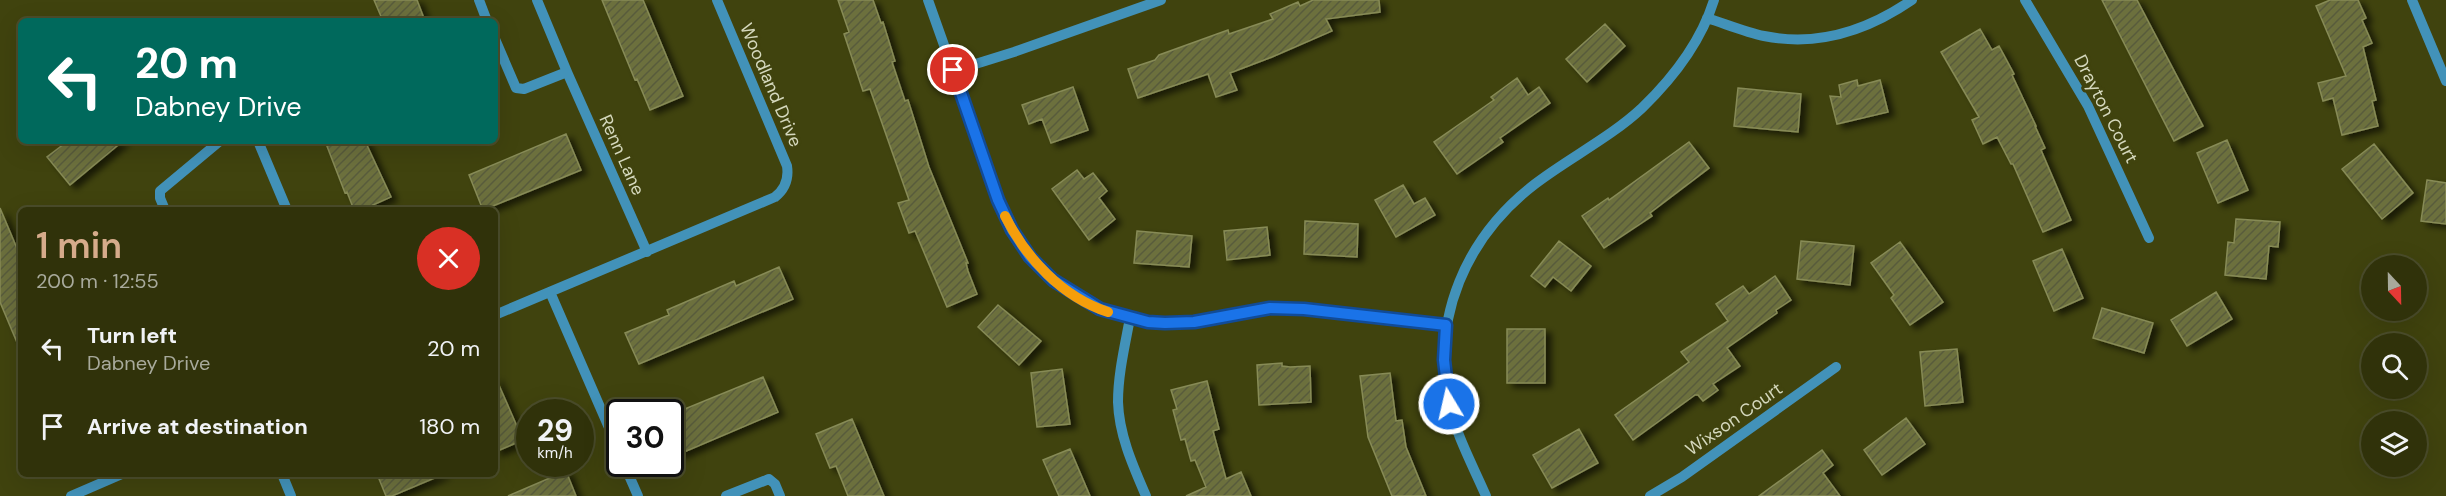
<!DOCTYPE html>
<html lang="en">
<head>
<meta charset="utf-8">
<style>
	body { margin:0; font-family:"DM Sans",sans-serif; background:#383a13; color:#f1f3f6; height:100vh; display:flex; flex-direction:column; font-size:22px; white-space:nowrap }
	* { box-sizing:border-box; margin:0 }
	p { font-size:20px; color:#a8aa9c }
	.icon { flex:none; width:33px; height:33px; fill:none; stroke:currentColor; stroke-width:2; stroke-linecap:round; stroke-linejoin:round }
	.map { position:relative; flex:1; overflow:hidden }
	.sheet { position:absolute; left:18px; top:207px; width:480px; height:270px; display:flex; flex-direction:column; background:#30320a; border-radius:9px; box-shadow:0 6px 24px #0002,0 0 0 2px #4b4d2b }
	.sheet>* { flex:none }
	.hud { position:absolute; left:18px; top:18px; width:480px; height:126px; border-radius:9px; box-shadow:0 6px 24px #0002,0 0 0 2px #4b4d2b; background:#00695c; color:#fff; overflow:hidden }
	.needle { width:39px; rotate:158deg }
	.buttons { position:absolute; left:2361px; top:255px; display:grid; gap:12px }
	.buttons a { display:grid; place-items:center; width:66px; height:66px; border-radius:50%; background:#30320a; box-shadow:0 6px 24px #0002,0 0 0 2px #4b4d2b; font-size:30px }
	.speed { position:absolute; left:516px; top:399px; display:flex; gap:12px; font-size:30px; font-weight:700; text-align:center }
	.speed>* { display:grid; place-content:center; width:78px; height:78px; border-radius:50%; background:#30320a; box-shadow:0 6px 24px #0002,0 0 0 2px #4b4d2b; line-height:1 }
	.speed small { font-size:15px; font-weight:400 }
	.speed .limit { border:3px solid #111; border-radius:9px; background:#fff; color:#111 }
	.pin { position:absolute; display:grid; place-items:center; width:51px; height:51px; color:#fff; margin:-26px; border:3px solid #fff; border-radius:50%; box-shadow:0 2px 6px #0007 }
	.me { position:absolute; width:66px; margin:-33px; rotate:351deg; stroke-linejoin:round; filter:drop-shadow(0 0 4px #0008) }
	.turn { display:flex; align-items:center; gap:21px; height:126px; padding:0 18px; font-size:27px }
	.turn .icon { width:78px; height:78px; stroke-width:2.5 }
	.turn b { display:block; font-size:42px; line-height:51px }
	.round { display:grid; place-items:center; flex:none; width:63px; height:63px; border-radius:32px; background:#383a13 }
	.head { display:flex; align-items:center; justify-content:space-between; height:102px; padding:0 18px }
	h1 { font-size:36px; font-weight:600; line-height:45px; color:#d6ab8b }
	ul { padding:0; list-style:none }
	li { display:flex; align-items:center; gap:18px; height:78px; padding:0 18px }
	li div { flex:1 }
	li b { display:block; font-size:22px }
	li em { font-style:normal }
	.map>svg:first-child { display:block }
	.building { fill:url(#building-hatch); stroke:#878b57; stroke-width:1.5; filter:url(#shadow) }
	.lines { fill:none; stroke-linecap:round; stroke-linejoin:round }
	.minor { stroke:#4292b9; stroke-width:10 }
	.route-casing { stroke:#114b97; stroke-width:15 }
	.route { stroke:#1a73e8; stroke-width:10 }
	.slow { stroke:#f59e0b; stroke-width:10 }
	.labels { text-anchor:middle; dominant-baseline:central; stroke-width:6; stroke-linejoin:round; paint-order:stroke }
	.street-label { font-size:18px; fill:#d5d8bd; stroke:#40430e }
</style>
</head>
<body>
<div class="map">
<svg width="2446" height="496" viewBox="0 0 2446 496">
	<defs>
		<pattern id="building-hatch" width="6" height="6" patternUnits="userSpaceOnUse" patternTransform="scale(1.5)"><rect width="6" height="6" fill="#6c703d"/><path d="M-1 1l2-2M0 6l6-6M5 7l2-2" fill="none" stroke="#585b3b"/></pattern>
		<filter id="shadow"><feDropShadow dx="6" dy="4" stdDeviation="3" flood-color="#0009"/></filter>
	</defs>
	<rect width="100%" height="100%" fill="#40430e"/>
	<path class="building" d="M374,0H417L425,21H383Z
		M602,0H643L683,96L650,110L637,79L635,80Z
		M838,0H873L881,23L883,22L895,61L892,62L905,101L908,100L929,167L968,263H966L968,271L977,294L947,307L915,231L909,233L898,203L909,200L870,89L863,91L844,34L849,32Z
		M1313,0H1379L1380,12L1326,19L1332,31L1272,57L1230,73L1237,90L1216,97L1208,74L1138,98L1128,69L1155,60L1159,55L1228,30L1229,34L1273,19L1270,14L1298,2L1300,6Z
		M2102,0H2137L2203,126L2174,141Z
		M2330,0H2358L2366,18L2362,20L2372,43L2363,47L2376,100L2372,101L2378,126L2342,135L2333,98L2323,101L2318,83L2346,76L2316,6Z
		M1605,24L1625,46L1587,82L1566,59Z
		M1980,29L1992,50L1999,46L2014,74L2012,75L2036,126H2035L2045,148L2041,150L2071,220L2043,232L2013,164H2011L1997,137L1983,144L1972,120L1979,117L1941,52Z
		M1517,78L1528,95L1539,87L1550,103L1500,138L1503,142L1457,174L1434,142L1494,100L1491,97Z
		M1857,80L1858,86L1880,80L1888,112L1837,124L1830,96L1841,97L1839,85Z
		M1073,87L1088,130L1051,143L1042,119L1029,124L1022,105Z
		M1738,88L1801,94L1798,132L1734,126Z
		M566,134L581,170L483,210L469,175Z
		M2227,140L2248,190L2218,203L2197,153Z
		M68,141H123L70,185L47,157Z
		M325,141H365L391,197L362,210H354L347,192L345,193Z
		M1689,142L1709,168L1650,213L1652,216L1604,248L1582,216L1608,198L1609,200Z
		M2374,144L2413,193L2382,219L2342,169Z
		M1077,170L1084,179L1093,173L1107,191L1099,198L1115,219L1089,240L1052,189Z
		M2427,180L2446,183V224L2421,221Z
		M1403,185L1414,204L1425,198L1435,215L1396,237L1375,200Z
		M0,208L21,258V352L0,302Z
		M2236,219L2280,222L2278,247L2269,246L2266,279L2225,275L2228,242L2234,243Z
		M1305,221L1358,224L1357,257L1304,254Z
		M1267,227L1270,255L1227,260L1224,231Z
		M1137,231L1192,236L1189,267L1134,263Z
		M1559,241L1591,266L1571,291L1553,277L1545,287L1531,276Z
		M1801,241L1854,246L1850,285L1797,279Z
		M1900,242L1943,302L1910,325L1891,298L1894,295L1871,263Z
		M2062,249L2083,298L2054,311L2033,261Z
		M779,267L793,299L639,364L625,333L669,315L667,310L734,281L736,286Z
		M1775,276L1791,300L1776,310L1777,313L1727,348L1740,366L1713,384L1718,390L1703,401L1698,395H1695L1633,440L1615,415L1689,362L1681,352L1728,321L1716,304L1743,286L1749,294Z
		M2216,292L2232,319L2187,346L2171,320Z
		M998,305L1041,341L1019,365L978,327Z
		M2102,308L2153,323L2144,353L2093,338Z
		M1507,329H1545V383H1507Z
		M1957,349L1963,402L1925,406L1920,352Z
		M1282,363V366L1290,367L1310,366L1311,402L1259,405L1257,365Z
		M1062,369L1070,424L1037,427L1031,373Z
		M1390,373L1396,421L1402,420L1406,447L1426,496H1392L1368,437L1360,376Z
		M495,376L523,440L495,452Z
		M763,377L778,412L677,455L670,439V415Z
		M1207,381L1219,429L1213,431L1226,479L1241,472L1251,496H1186L1206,487L1195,460L1191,461L1185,439L1181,440L1173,410L1177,409L1171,390Z
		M1906,418L1925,444L1882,475L1864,450Z
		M852,419L884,496H848L836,466L830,468L816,434Z
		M1579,429L1598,463L1552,488L1533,455Z
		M1070,449L1090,496H1059L1043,460Z
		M1822,450L1833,465L1823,473L1840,496H1759Z
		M566,471L576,496H508Z
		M377,474H444L392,496H386Z"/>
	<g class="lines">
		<path class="minor" d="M479,0L487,21
			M928,0L1003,211C1040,287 1108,329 1193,322C1219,320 1243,309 1269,308C1293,307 1318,311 1342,313C1376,317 1411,321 1446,325
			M2025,0L2088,106L2149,238
			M2412,0L2446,81
			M1707,18C1726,24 1745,32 1764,36C1818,47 1867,31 1912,0
			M495,39L516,88L524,89L567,72L537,0
			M953,71L1014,52L1161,0
			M567,72L647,252
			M258,141L287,210
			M165,210L160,198V191L220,141
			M550,292L620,453
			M495,315L775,197C785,189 789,179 787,166L717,0
			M1130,318C1125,345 1118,374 1118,402C1119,435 1133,466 1146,496
			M624,464L638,496
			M282,474L291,496
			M71,496L122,474
			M726,496L769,479L775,484L780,496
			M1486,496C1473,466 1456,435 1449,403C1431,318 1466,237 1535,184C1569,158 1611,137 1642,108C1673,78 1701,42 1714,0
			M1650,496L1682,477L1836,367"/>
	</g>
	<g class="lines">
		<g class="route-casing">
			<path id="route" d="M953,70L998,200L1012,230L1030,257L1053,280L1100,309L1148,322L1165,323L1194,322L1270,308L1304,309L1446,325L1444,360L1449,404"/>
		</g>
		<use href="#route" class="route"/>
		<path class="slow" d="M1005,216C1026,258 1062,297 1108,312"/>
	</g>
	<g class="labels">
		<g class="street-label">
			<text transform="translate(771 85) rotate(67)">Woodland Drive</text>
			<text transform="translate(2106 109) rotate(63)">Drayton Court</text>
			<text transform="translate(622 155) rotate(66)">Renn Lane</text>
			<text transform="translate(1734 419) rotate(-35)">Wixson Court</text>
		</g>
	</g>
</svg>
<div class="buttons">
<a><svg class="needle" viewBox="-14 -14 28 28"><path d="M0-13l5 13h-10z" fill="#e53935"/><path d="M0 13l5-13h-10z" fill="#a8aa9c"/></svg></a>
<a><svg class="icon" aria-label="search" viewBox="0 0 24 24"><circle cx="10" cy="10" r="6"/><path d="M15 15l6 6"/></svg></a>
<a><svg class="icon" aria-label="layers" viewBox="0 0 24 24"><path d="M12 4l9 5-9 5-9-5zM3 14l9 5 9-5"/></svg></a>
</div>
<div class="speed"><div>29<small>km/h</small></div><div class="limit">30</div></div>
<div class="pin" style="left:953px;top:70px;background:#d93025"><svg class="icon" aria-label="arrive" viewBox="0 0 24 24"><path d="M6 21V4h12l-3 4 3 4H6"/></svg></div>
<svg class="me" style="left:1449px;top:404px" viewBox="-20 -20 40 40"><circle r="17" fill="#1a73e8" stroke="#fff" stroke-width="3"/><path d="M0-11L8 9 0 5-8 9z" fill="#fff"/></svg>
<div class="hud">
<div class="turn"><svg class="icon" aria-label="left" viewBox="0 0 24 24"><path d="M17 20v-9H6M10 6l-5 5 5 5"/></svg><div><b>20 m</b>Dabney Drive</div></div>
</div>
<section class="sheet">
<div class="head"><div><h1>1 min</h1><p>200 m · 12:55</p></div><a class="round" style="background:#d93025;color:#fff"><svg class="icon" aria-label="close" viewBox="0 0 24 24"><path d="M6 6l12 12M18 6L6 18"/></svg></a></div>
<ul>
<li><svg class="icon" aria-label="left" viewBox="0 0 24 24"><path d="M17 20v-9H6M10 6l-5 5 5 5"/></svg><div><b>Turn left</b><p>Dabney Drive</p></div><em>20 m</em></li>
<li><svg class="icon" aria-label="arrive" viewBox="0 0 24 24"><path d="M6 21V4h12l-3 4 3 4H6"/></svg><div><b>Arrive at destination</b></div><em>180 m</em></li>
</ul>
</section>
</div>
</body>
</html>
